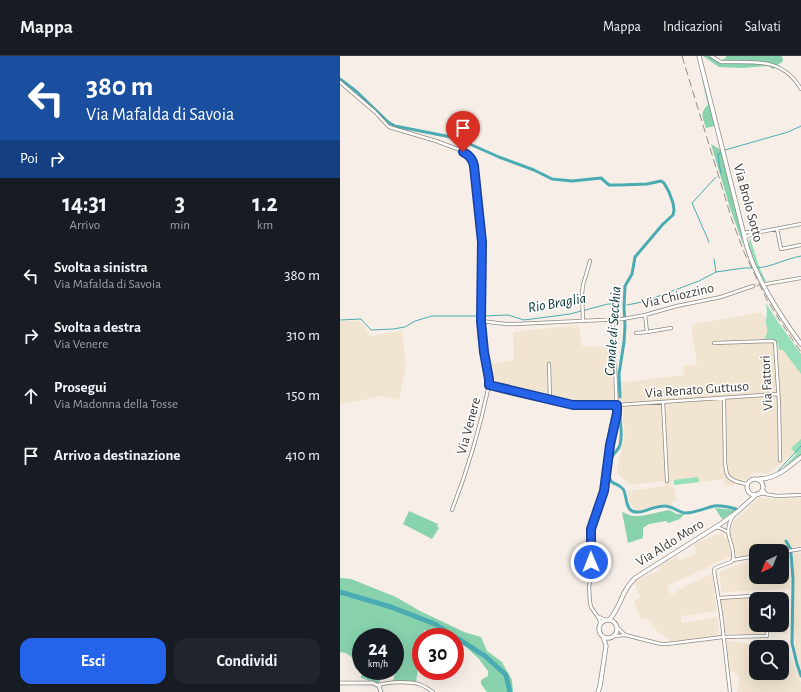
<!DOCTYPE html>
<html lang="it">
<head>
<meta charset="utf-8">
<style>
	body { margin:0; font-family:"Alegreya Sans",sans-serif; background:#20242c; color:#f1f3f6; height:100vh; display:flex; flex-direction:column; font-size:15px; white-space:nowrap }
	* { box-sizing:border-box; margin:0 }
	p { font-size:13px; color:#9ea1a6 }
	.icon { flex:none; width:22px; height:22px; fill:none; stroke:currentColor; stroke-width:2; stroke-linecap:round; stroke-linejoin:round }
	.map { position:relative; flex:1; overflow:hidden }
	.side { display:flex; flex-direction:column; background:#171b24; width:340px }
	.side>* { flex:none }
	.banner { background:#1a4fa0; color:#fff; overflow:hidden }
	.needle { width:26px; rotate:223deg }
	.fabs { position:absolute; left:409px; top:488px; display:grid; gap:8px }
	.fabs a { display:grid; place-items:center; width:40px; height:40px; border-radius:8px; background:#171b24; box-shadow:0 4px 16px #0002; font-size:20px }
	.speed { position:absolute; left:12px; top:572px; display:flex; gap:8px; font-size:20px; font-weight:700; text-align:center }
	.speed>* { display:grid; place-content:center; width:52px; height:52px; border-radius:50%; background:#171b24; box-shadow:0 4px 16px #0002; line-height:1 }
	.speed small { font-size:10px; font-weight:400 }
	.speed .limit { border:6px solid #d22; background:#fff; color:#111 }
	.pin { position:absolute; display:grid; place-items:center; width:34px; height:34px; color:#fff; margin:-41px -17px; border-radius:50% 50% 50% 0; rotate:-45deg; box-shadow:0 0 4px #0007 }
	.pin .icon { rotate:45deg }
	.me { position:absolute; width:44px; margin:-22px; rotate:359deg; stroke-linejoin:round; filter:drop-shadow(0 0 3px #0008) }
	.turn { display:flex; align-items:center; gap:14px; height:84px; padding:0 20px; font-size:18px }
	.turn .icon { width:52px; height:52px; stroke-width:2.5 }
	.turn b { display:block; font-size:28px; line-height:34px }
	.then { display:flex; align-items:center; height:38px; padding:0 20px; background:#0003; gap:8px; font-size:15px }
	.eta { display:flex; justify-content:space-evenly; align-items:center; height:68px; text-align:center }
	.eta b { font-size:24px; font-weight:700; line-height:28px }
	.action { display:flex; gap:8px; margin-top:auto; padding:8px 20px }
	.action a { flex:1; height:46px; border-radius:12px; background:#2563eb; color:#fff; font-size:16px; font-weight:700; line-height:46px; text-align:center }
	.action a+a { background:#20242c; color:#f1f3f6 }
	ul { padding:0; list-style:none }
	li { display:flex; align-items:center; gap:12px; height:60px; padding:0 20px }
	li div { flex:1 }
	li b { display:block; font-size:15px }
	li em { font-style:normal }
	header { display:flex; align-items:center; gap:24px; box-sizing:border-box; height:56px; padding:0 20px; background:#171b24; border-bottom:1px solid #363941 }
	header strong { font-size:19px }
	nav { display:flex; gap:22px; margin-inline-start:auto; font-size:14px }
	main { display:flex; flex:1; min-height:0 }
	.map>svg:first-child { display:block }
	.industrial { fill:#f1e5d1 }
	.green { fill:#97debb }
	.forest { fill:#88d2ae }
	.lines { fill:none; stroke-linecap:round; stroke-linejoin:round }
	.stream { stroke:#4babb3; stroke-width:1 }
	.canal { stroke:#4babb3; stroke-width:3 }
	.river { stroke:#4babb3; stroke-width:5 }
	.minor-tunnel { stroke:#d2cbc4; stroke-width:2.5; stroke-dasharray:2.5 1; stroke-linecap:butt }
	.minor-casing { stroke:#8f8880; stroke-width:4 }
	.tertiary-casing { stroke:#8f8880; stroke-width:4.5 }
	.secondary-casing { stroke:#8f8880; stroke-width:5 }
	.minor { stroke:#fff; stroke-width:2.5 }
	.tertiary { stroke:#fff; stroke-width:3 }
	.secondary { stroke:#fff; stroke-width:3.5 }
	.rail { stroke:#928d88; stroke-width:1; stroke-dasharray:8 4; stroke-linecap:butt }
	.route-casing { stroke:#184099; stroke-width:10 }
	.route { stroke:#2563eb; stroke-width:7 }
	.labels { text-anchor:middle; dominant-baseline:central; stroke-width:3; stroke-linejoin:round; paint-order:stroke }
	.street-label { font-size:14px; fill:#3d3a37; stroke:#fff }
	.water-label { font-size:15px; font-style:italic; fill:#033336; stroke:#fff }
</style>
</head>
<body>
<header>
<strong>Mappa</strong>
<nav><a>Mappa</a><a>Indicazioni</a><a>Salvati</a></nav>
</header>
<main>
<section class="side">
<div class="banner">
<div class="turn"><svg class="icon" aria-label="left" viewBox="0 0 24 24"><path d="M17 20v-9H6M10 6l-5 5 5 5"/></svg><div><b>380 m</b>Via Mafalda di Savoia</div></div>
<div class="then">Poi<svg class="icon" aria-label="right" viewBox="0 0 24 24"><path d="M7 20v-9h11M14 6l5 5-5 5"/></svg></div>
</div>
<div class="eta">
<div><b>14:31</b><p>Arrivo</p></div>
<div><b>3</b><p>min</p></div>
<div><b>1.2</b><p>km</p></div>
</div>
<ul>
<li><svg class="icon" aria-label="left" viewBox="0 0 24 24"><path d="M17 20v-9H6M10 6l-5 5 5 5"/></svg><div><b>Svolta a sinistra</b><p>Via Mafalda di Savoia</p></div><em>380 m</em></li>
<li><svg class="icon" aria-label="right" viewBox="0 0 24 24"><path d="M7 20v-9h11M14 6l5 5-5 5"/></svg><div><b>Svolta a destra</b><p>Via Venere</p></div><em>310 m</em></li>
<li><svg class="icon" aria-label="ahead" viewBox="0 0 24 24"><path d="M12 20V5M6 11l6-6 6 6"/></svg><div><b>Prosegui</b><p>Via Madonna della Tosse</p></div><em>150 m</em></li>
<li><svg class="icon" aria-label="arrive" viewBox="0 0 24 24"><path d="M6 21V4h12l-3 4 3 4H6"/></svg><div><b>Arrivo a destinazione</b></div><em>410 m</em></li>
</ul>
<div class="action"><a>Esci</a><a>Condividi</a></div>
</section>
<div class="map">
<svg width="461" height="636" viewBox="0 0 461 636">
	<rect width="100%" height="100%" fill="#f7efe7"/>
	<path class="industrial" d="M421,256L461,307V392L428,418L415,417L396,429L385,430L384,423L334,429L333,425L331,430L332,433L334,432L337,445L332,446L333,450L317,449L309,452L302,455L296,454L291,451L287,435L325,430L324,425L291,429L277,418V413L285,376L283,366V345L232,347L202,340L155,325L152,308L174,304L173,276L239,269L242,290L270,291L273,326H285L344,319L343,309H357L351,269Z
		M0,265H20L31,280L62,275L66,310L59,344L41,340L0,349Z
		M418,442L444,443L461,442V490L432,495H416V498L397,501L391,480L392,467Z
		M377,478L383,479L388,485L392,500L327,530L331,539L347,529L372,518L377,555L341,560L342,567L377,561L379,577L377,580L331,585L318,576L306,562L301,563L294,545L300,541L294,525L320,514L319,510L337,500L340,505L357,497L353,489Z
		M461,497V612L457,600L453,572L454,498Z
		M447,499L451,533L382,536L379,516L396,509L416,505V521H442V500Z
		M449,537L448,578L429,577V569H442V543H429V538Z
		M426,541V543H416V569H426V578H385L380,543Z
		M384,584L426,591H416V617H442V594L448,595L461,627V636H397L399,621L394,616L389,615Z"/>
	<path class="green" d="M410,182L420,213L426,225L424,227C419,217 405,193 410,182Z
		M426,247L438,266L461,298V318L443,294H439C438,283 435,282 424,283C431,272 425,272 426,264C427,258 427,253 426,247Z
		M461,383V399L443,412L456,398L451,392Z
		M358,421L359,426L334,429V424Z"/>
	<path class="forest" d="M363,0H375L381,4L386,2V0H442L443,5L433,13L428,10L402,12L379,11Z
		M363,20L375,70L366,72C363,62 359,57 368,49L362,23Z
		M371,88L381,94C388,127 398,158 404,191L390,152Z
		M375,452L394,454L395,455L382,463Z
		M329,454L337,458H344L340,463L328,467L326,465L309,468L303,472V482L288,487L282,456L292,460H301Z
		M69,455L98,468L97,470L99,472L92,483L63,468Z
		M0,522L11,523L56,541L80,555L124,576L141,581L147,595L162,606L172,624L173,636H147L141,628V624L148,620V615L138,602L125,590L115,586V581H101L84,574L82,581H81V588L76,627L53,625L57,609V603L55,602V581H21V614L15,612L14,603L6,597L0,596Z
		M21,615H42L39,628L21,622Z"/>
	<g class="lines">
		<path class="stream" d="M385,94L448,76L461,70
			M381,117L379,108L378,98L381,97
			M369,186L352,147L376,121
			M374,203L376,216
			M416,212C432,211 445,203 461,200
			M311,243L359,225L376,216L404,212H412
			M287,249L302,246
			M143,260L168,259L184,264L230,258L268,248H276
			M0,264L21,263L31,274L53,273L65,271L75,265L92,260H140
			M438,415L461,390"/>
		<path class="canal" d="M0,23L17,36L48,66L55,70L116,82L159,101L194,114L212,123L232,125L261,122L269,129H280L307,128L321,125L324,127L329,136L333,147L334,154L333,159L323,168L295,201L292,218L285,230L284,251L285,270L284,286L279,318L280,341
			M280,358C280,369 283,378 280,389C279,393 276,395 273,399C270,404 269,413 269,419C269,429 279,427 283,433C287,439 285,451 292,455C300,458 306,454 313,452C317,451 321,450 325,450C332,450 338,456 345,457C355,457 365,452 374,450C381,449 389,451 396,453
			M446,485L450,492L451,497L453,524L452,587L457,608L461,620"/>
		<path class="river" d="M0,536L51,551L95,568L145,600L166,619L170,636"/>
		<path class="minor-tunnel" d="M413,230L423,229"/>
		<g class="minor-casing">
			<path id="minor" d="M371,0L381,6H384C416,6 443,2 461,33
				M0,26L35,56L49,71L96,85L123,95L129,100L133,106L142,185L141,265L143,286L149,323V329C140,372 128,413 112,454
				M437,173L441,193L461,189
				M415,177L461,168
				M404,178L407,176L415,177L405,181
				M426,228L461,222
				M305,259L307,276L331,272
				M141,265L166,268H176L283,263L305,259L337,250L381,241L413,230
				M243,265L242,238L243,229L250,205
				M296,277L307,276
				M374,287L433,285L435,286L439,348L440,404
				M209,308L210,344
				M149,329L233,349H277L438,338
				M384,342L385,408C386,411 386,415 387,418C389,424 401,427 407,428
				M323,346L327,425
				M422,433L426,438
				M419,437L437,440L461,439
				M393,460C381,480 396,487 393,504
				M375,471L380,472L388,476
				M442,496L461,493
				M378,542L428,539V543
				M259,561L266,564
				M260,570V565L258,561L251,551L250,546L249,531L251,521L250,478L251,473L264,435L270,389L277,357L273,263
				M277,571L285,579
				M274,580L285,579L321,588H327L383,581L427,580V569
				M38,629C49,626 68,625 79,628C84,630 89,633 93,636
				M390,636L381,558L374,515L375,512L391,506L393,504L416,500"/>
		</g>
		<g class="tertiary-casing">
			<path id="tertiary" d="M0,627H33L39,630L41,636"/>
		</g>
		<g class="secondary-casing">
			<path id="secondary" d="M359,0L407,191C410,199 412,207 416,214C428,241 444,265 461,288
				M419,423C436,423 449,411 461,401
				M407 431a8 8 0 1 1 16 0a8 8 0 1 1-16 0Z
				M269,564C275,558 277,552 281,544C284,536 289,528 295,522L382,467L397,456L417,438
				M259 573a9 9 0 1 1 18 0a9 9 0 1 1-18 0Z
				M258,636L260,630L266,590L263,580"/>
		</g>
		<use href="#minor" class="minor"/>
		<use href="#tertiary" class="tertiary"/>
		<use href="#secondary" class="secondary"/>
		<path class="rail" d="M342,0L392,164L404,196L427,244L442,268L461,296"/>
	</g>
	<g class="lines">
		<g class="route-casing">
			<path id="route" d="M123,96C129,99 133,103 134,110L142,186L141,265L144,296L149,323V329L233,349H277V357L270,389L264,435L251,473V506"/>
		</g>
		<use href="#route" class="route"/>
	</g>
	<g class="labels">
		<g class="street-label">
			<text transform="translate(408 147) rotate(75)">Via Brolo Sotto</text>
			<text transform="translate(338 240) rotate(-13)">Via Chiozzino</text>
			<text transform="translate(427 327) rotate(-93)">Via Fattori</text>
			<text transform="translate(357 334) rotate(-4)">Via Renato Guttuso</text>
			<text transform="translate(129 370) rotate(-75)">Via Venere</text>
			<text transform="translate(330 487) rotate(-32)">Via Aldo Moro</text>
		</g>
		<g class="water-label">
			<text transform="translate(217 247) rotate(-10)">Rio Braglia</text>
			<text transform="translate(273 275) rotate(-86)">Canale di Secchia</text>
		</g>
	</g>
</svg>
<div class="fabs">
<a><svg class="needle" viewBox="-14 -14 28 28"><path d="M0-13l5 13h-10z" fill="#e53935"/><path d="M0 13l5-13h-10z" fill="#9ea1a6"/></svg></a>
<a><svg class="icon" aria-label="sound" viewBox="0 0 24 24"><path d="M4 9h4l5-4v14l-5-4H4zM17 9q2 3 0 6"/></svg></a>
<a><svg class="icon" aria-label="search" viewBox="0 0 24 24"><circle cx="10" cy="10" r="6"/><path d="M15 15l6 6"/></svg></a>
</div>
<div class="speed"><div>24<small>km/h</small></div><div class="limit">30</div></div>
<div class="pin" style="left:123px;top:96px;background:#d93025"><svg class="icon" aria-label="arrive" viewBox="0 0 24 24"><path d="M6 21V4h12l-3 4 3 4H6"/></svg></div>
<svg class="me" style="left:251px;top:506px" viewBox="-20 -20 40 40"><circle r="17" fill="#2563eb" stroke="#fff" stroke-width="3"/><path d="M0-11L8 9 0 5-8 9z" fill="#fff"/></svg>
</div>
</main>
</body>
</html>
